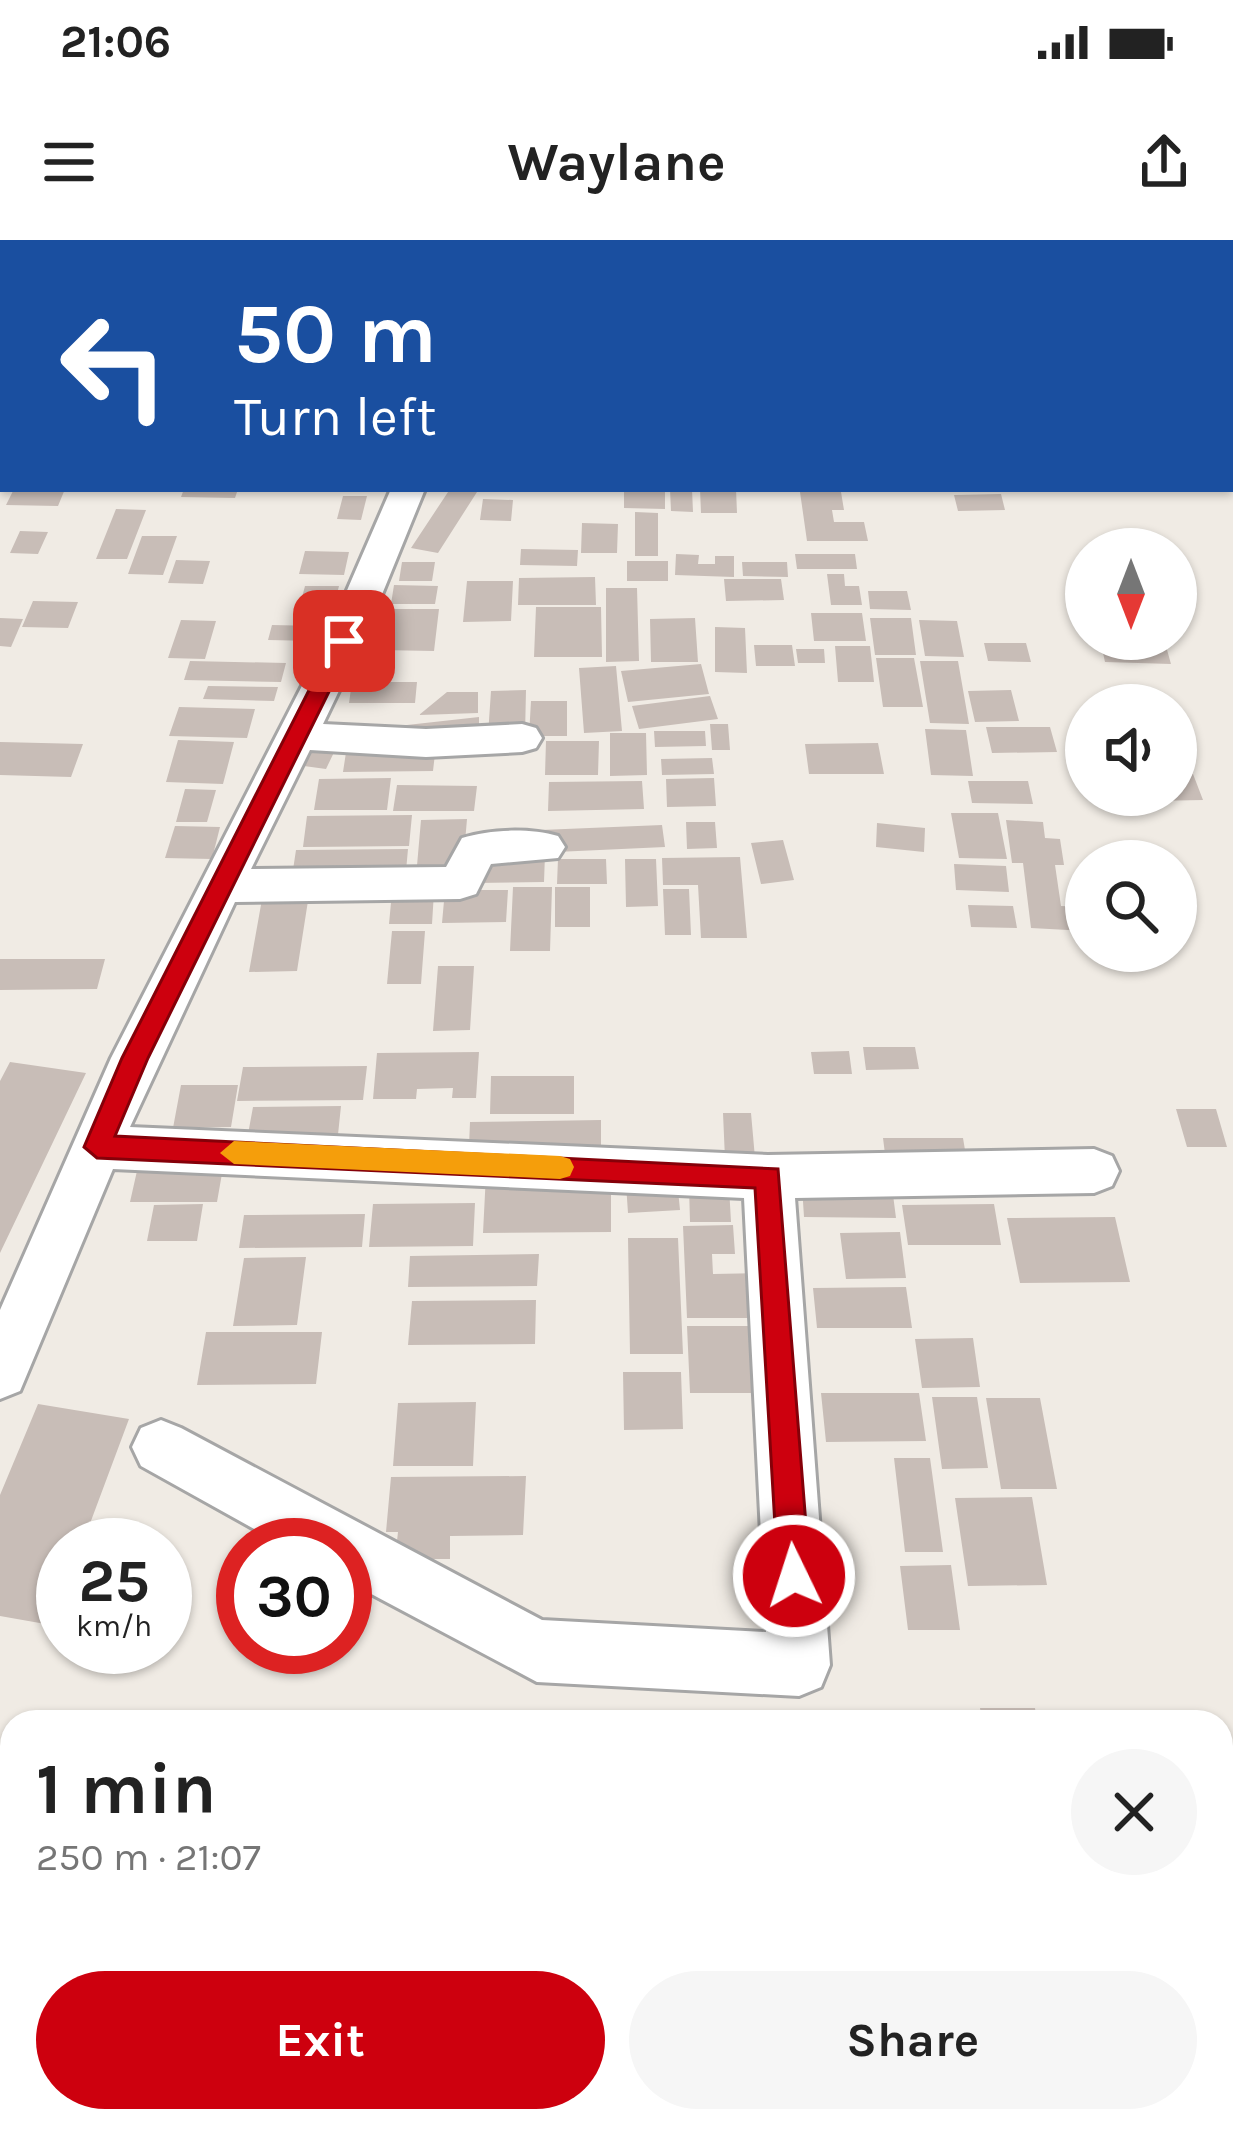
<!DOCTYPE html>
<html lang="en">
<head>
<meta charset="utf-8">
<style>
	body { margin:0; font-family:Karla,sans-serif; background:#f6f6f6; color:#222; height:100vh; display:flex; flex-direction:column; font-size:45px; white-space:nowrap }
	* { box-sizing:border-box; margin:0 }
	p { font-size:39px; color:#767676 }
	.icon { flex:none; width:66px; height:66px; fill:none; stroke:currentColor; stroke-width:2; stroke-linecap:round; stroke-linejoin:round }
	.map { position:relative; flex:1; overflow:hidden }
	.panel { position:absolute; left:0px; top:1470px; width:1233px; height:423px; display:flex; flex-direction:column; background:#fff; border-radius:36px 36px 0 0; box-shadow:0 3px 9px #0004 }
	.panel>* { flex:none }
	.hud { position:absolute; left:0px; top:0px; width:1233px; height:252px; box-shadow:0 3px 9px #0004; background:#1a4fa0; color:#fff; overflow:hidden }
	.needle { width:78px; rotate:180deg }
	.tools { position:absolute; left:1065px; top:288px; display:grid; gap:24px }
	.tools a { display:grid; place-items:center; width:132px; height:132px; border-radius:50%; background:#fff; box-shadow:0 3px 9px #0004; font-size:60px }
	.speed { position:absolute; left:36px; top:1278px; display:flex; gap:24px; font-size:60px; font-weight:700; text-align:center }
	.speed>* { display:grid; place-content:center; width:156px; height:156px; border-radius:50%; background:#fff; box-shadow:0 3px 9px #0004; line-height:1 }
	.speed small { font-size:30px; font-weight:400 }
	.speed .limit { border:18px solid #d22; background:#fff; color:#111 }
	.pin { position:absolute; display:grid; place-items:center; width:102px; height:102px; color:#fff; margin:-51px; border-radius:24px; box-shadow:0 6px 18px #0006 }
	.me { position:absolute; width:132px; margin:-66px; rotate:356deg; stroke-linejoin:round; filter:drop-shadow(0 0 9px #0008) }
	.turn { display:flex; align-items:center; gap:42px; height:252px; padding:0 36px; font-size:54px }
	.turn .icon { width:156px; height:156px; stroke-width:2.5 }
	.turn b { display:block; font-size:84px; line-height:102px }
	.round { display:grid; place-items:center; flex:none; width:126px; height:126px; border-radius:63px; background:#f6f6f6 }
	.head { display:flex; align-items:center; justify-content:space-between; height:204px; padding:0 36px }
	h1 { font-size:72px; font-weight:700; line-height:90px }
	.action { display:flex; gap:24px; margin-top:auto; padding:24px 36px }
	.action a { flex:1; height:138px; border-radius:72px; background:#cd000e; color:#fff; font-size:48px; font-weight:700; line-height:138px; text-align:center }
	.action a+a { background:#f6f6f6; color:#222 }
	.status { display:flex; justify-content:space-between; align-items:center; height:84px; padding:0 60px; background:#fff; direction:ltr }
	.status svg { height:33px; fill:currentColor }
	header { display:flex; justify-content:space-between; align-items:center; height:156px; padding:0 36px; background:#fff; font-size:54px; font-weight:700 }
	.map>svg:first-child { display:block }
	.water { fill:#a3d6df }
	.building { fill:#c8bdb7 }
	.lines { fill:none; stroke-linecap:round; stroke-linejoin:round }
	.street-casing { stroke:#a6a6a6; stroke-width:6 }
	.street { fill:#fff; fill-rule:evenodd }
	.route { fill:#cd000e; stroke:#850009; stroke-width:3 }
	.slow { fill:#f59e0b }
</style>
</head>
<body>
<div class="status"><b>21:06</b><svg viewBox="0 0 49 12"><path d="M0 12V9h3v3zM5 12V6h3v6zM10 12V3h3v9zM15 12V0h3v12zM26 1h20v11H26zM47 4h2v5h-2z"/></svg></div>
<header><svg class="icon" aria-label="menu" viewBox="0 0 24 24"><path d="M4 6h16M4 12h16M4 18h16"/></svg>Waylane<svg class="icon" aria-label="share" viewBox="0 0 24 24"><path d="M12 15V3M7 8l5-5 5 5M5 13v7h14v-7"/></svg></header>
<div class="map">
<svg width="1233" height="1891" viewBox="0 0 1233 1891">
	<rect width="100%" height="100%" fill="#f0ebe4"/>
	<path class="water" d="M289,1881H1087L1117,1891H287Z"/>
	<path class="building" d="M14,249H65L58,266L6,265Z
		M184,249H238L235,258L181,257Z
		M450,249L477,252L438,313L411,308Z
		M624,249H665V269L624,268Z
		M670,249H692L693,272L671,271Z
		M700,249H736L737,273H701Z
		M800,252H841L844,270H832L834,282H864L868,301H807Z
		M1001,254L1005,270L958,271L954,255Z
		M343,256H367L361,280L337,279Z
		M483,259L513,260L511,281L480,280Z
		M116,269L146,270L127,319H96Z
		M635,272L658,273V316H635Z
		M582,283L618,284L617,313H581Z
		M20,291L48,292L38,314L10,313Z
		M142,296H177L163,335L128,334Z
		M521,309L578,310L577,326L520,325Z
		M305,311L349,312L344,335L299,334Z
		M676,314L699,315L698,324H715V316H734V337L675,335Z
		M795,314H855L857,329H797Z
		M176,320L210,321L203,344L168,343Z
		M627,321H668V341H627Z
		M402,322H435L432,341H399Z
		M742,322H787L788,337L743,336Z
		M827,334H844L845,346H859L862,365H831Z
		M595,337L596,365H518L519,338Z
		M724,339H781L784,360L726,361Z
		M467,341H513L511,381L463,382Z
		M394,345L438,346L435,364H391Z
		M305,346H339L331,377L297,376Z
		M606,348H637L639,421L606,422Z
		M868,351H907L911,370L870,369Z
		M33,361L78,362L68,388L22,387Z
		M536,367H601L602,417H534Z
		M386,369H439L434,411L379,410Z
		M811,373H862L866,401H814Z
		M0,378L23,379L11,407L0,406Z
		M695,378L698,422H651L650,379Z
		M870,378H911L916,415H875Z
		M181,380L216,381L205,419L168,418Z
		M919,380L957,381L964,417L925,416Z
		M272,385L318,386L315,401L268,400Z
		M715,387L745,388L747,433L715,432Z
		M1100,399H1164L1171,424L1105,422Z
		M984,403H1026L1031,422L988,421Z
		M754,405H792L795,426H756Z
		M835,406H870L874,442H838Z
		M796,409H824L825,423H798Z
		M876,418H914L923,467H883Z
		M190,421L286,423L281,442L184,440Z
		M920,421H958L969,484L930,483Z
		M701,424L709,454L628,462L621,431Z
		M616,426L622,491L584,493L579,428Z
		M352,442H417L415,463H349Z
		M208,446L278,447L274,461L203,459Z
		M526,450L525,495H488L491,451Z
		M1011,450L1019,481L975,482L968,451Z
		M447,452H478V473L419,475Z
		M710,456L718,479L639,489L632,466Z
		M531,461H567V496H529Z
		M179,467L255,469L247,498L169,496Z
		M479,477V497L400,500L398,486Z
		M710,484H728L730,510H712Z
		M986,487H1050L1057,512L992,513Z
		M925,489L966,490L973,536L931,535Z
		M654,491H705L706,506L655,507Z
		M610,493H646L647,535L610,536Z
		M178,500L234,502L223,544L166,542Z
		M317,501L338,504L326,529L304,526Z
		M546,501H599L598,535H545Z
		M0,502L83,504L71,537L0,535Z
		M878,503L884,534H809L805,504Z
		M436,505L433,531L343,532L347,506Z
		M712,518L714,534L662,535L661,519Z
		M1176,534H1193L1203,560L1152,561L1150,555H1176Z
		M391,538L387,570H314L319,539Z
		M714,538L716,566L667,567L666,539Z
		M642,541L644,569L548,571L549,542Z
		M968,541H1028L1033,564L972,563Z
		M397,545L477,546L474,571H393Z
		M185,549L216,550L207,582H176Z
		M951,573H998L1007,619L959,618Z
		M412,575L409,606L303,607L307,576Z
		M467,579L462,637H416L421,580Z
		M1006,580L1043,582L1045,598L1060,599L1064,625H1055L1061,666L1086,667V691L1031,688L1023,623H1012Z
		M686,582H715L717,608L687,609Z
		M877,583L925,588L924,612L876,607Z
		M662,585L665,607L556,612L541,590Z
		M175,586L220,587L212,619L165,618Z
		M783,600L794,640L761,644L751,603Z
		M408,609L405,642L291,643L296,610Z
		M545,614L544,642L475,643L476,615Z
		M740,617L747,698H701L698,645H663L662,618Z
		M558,619H606L607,644H557Z
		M625,619H656L658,666L626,667Z
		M954,624L1006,626L1009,652L956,650Z
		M513,647H552L550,711H510Z
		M555,647H590V687H555Z
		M264,648H310L297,731L249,732Z
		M663,649H689L691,695H665Z
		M445,650H508L506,682L442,683Z
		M392,652H434L432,684H389Z
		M968,665L1013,666L1017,688L971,687Z
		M392,691H425L421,744H387Z
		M0,719H105L97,749L0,750Z
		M438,726H474L470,790L433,791Z
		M863,807H915L919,829L866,830Z
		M849,811L852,834H814L811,812Z
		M479,812L476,858H452L453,848L417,849L416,859H373L377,813Z
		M10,822L86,833L0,1013V841Z
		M367,826L363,860L237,861L243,827Z
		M491,836H574V874H490Z
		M181,845H238L231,887L173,888Z
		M341,866L337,904L246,905L253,867Z
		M1176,869H1216L1227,907H1187Z
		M723,873H751L755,918L725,919Z
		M601,880V905L469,906L470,882Z
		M883,898H963L967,922H886Z
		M139,922H224L217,962H130Z
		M611,933V992L483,993L486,934Z
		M677,940L680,970L628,973L626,944Z
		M802,946L892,947L896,978L804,977Z
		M689,947H729L731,982H690Z
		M475,963L473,1006L369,1007L373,964Z
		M203,964L197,1001H147L154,965Z
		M994,964L1001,1005H908L902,965Z
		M365,974L362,1007L239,1008L244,975Z
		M1115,977L1130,1042L1020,1043L1007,978Z
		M733,985L735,1014H712L713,1034L767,1033L771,1078H687L683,986Z
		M900,992L906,1038L846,1039L840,993Z
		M628,998H678L683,1114H630Z
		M539,1014L537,1046L408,1047L410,1016Z
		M306,1017L297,1085L233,1086L244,1018Z
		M906,1047L912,1088H817L813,1048Z
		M536,1060L535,1104L408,1105L412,1061Z
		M687,1086H770L775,1153H690Z
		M206,1092H322L316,1144L197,1145Z
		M973,1098L980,1147L922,1148L915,1099Z
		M623,1132H681L683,1189L624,1190Z
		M821,1153H919L926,1201L826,1202Z
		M932,1157H977L988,1228L942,1229Z
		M986,1158H1040L1057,1249H1001Z
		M476,1162L473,1226H393L398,1163Z
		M38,1164L129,1179L82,1305H63V1354L51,1385L0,1376V1255Z
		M894,1218H930L943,1312H905Z
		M526,1236L523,1295L450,1296V1319H395L398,1292H386L391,1237Z
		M1032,1257L1047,1345L968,1346L955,1258Z
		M951,1325L960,1390H908L900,1326Z
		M980,1468H1035L1037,1482H982Z"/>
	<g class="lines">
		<g class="street-casing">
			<path id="street" d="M456,0H484V3H456Z
				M391,249H425L363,401L323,484L426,489L522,484L536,488L542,498L536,508L522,512L426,517L310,510L251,629L446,627L462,598C490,589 530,588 558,596L565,607L558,618L491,624L476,654L460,659L235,662L130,887L768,915L1094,909L1112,916L1119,931L1112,946L1094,953L795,958L830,1425L821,1447L799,1456L537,1442L345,1340V1305H283L141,1226L132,1207L141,1188L161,1180L181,1188L542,1380L766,1392L744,958L113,929L20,1151L0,1159V1070L111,818L325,401Z"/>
		</g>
		<use href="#street" class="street"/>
	</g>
	<path class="route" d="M344,395L354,401L148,818L115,896L778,929L810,1336L805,1348L794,1353L782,1348L778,1336L755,948L97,918L84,907L122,818L334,401Z"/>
	<path class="slow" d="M234,901L560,916L570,919L574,927L570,936L560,939L234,924L220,913Z"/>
</svg>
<div class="tools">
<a><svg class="needle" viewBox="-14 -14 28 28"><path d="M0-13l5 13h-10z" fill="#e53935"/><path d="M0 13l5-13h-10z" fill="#767676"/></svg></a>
<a><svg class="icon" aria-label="sound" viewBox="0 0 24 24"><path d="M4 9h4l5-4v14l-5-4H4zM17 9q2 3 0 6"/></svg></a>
<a><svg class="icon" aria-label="search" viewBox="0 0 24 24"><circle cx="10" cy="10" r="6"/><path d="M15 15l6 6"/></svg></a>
</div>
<div class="speed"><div>25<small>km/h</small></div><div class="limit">30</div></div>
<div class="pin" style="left:344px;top:401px;background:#d93025"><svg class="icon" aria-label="arrive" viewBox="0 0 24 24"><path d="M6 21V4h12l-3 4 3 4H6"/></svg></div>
<svg class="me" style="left:794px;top:1336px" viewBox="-20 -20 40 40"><circle r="17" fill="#cd000e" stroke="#fff" stroke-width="3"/><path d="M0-11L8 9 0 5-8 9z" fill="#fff"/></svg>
<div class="hud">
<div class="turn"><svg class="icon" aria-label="left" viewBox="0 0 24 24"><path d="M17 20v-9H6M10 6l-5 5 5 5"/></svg><div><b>50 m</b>Turn left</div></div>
</div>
<section class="panel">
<div class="head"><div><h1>1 min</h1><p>250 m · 21:07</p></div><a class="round"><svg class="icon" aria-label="close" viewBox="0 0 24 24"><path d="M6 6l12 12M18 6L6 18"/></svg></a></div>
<div class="action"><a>Exit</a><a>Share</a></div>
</section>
</div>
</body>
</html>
